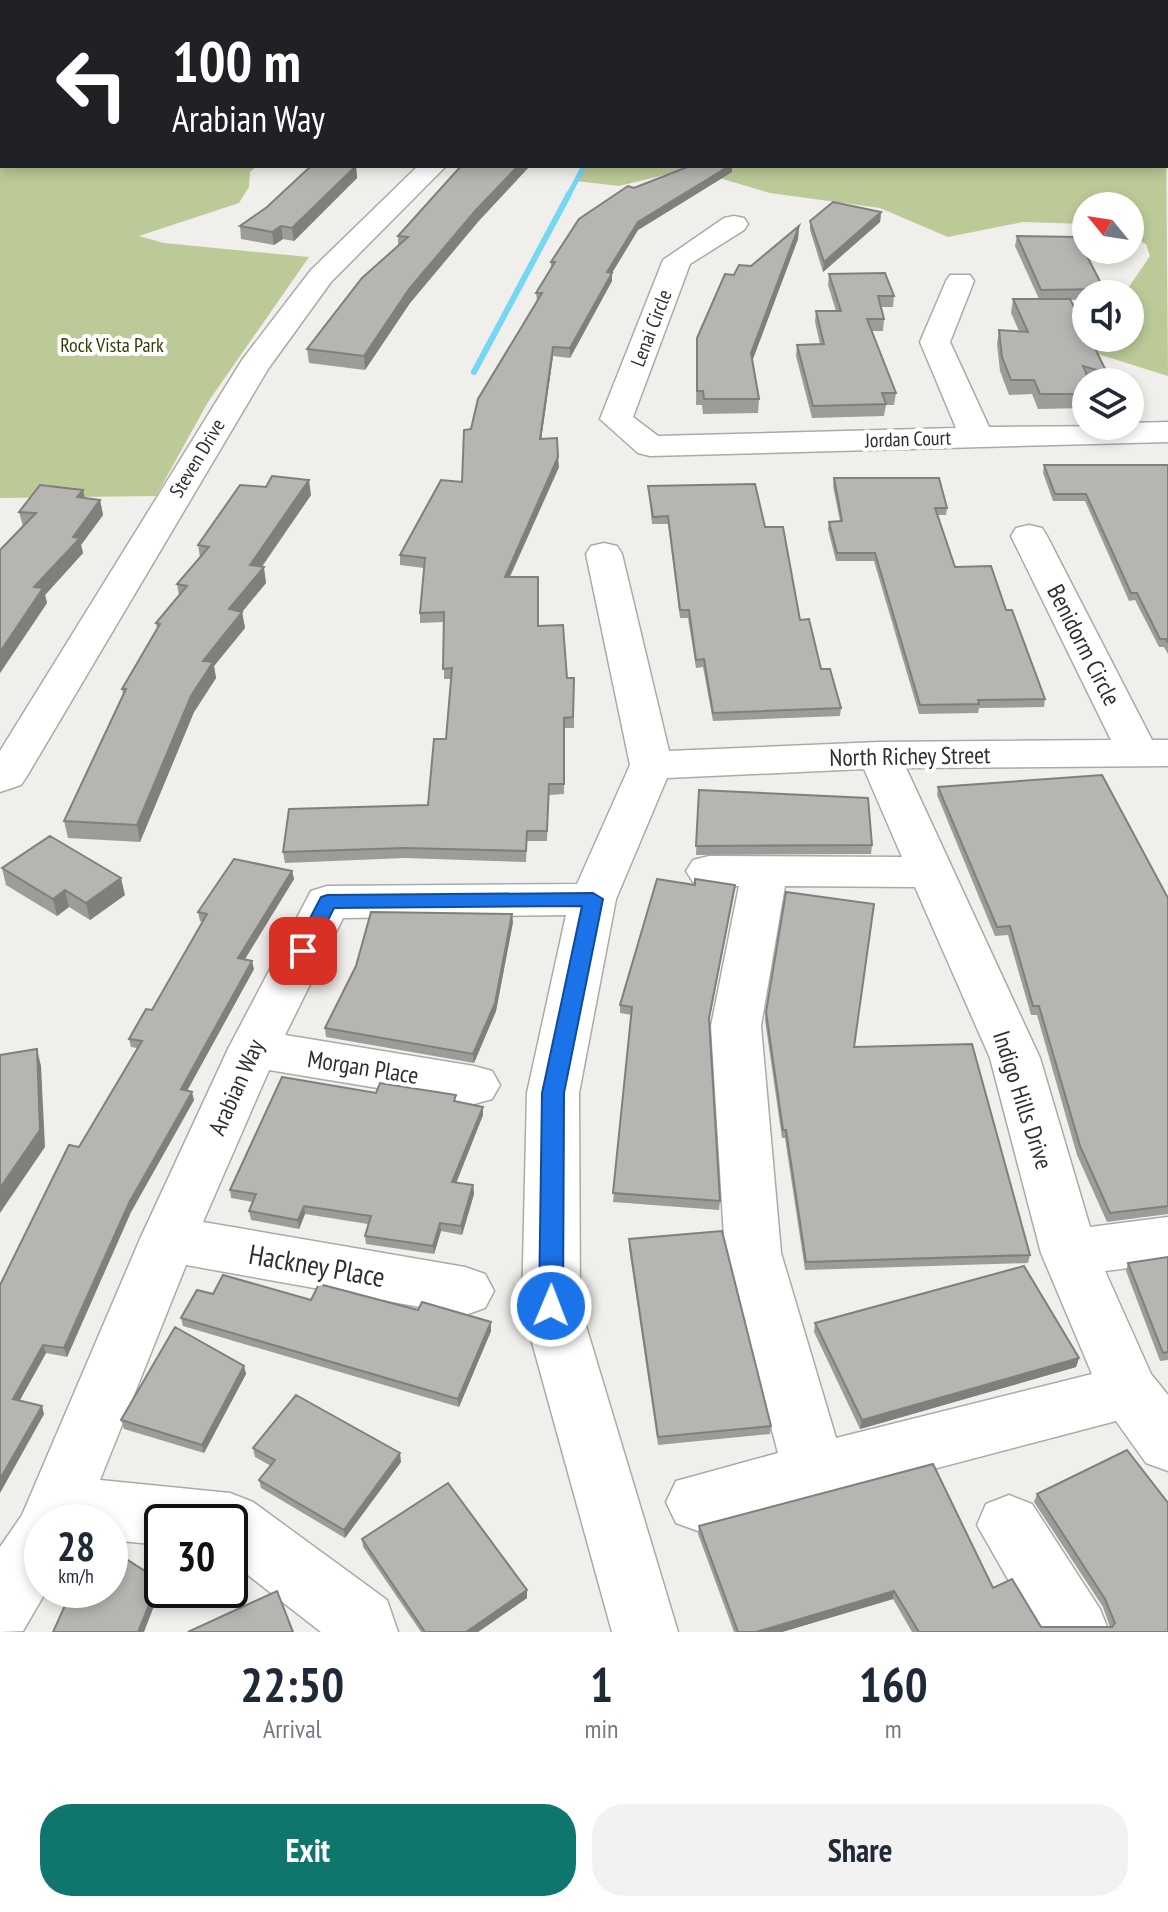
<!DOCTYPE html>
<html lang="en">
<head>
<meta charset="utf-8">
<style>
	body { margin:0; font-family:"PT Sans Narrow",sans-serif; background:#f2f2f3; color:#1f2937; height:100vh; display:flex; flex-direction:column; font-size:30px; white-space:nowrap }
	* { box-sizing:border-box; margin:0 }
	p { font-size:26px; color:#747a83 }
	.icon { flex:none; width:44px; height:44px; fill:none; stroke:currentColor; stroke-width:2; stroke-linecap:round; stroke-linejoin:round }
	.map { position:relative; height:1632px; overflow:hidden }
	.side { display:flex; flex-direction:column; background:#fff; flex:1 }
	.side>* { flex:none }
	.hud { position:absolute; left:0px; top:0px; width:1168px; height:168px; box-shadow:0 4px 12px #0003; background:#202124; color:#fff; overflow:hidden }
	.needle { width:52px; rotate:300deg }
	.fabs { position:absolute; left:1072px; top:192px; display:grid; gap:16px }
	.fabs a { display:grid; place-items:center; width:72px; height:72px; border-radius:50%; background:#fff; box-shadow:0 4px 12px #0003; font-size:40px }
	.speed { position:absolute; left:24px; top:1504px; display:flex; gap:16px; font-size:40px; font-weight:700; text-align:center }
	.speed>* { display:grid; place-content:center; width:104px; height:104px; border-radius:50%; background:#fff; box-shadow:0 4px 12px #0003; line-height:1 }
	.speed small { font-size:20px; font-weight:400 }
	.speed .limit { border:4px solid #111; border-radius:12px; background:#fff; color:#111 }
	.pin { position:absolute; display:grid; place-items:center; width:68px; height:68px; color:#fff; margin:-34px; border-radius:16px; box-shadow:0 4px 12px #0006 }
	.me { position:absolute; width:88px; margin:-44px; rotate:1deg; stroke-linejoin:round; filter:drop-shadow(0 0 6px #0008) }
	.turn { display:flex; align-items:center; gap:28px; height:168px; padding:0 40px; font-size:36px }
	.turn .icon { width:104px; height:104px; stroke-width:2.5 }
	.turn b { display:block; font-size:56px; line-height:68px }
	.eta { display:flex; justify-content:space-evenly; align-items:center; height:136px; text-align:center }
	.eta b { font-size:48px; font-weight:800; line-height:56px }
	.action { display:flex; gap:16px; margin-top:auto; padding:16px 40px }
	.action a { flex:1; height:92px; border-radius:32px; background:#0f766e; color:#fff; font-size:32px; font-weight:800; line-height:92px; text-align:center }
	.action a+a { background:#f2f2f3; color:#1f2937 }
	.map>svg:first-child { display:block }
	.green { fill:#bcca98 }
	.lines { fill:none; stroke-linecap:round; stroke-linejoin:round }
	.stream-far1 { stroke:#75d7f3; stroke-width:5 }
	.stream { stroke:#75d7f3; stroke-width:6 }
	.minor-casing { stroke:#abaaa7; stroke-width:3 }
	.minor { fill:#fff; fill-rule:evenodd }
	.wall { fill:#9d9c99 }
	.shaded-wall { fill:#7f7f7d }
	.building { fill:#b6b5b2; stroke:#7f7f7d; stroke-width:2 }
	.route { fill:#1a73e8; stroke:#114b97; stroke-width:2 }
	.labels { text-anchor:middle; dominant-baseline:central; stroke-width:8; stroke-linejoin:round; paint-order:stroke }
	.far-street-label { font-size:20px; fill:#2f2f2d; stroke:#fff }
	.far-park-label { font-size:20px; fill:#343f06; stroke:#fff }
	.street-label { font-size:24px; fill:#2f2f2d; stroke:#fff }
	.near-street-label { font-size:28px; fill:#2f2f2d; stroke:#fff }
</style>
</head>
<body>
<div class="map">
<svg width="1168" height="1632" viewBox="0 0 1168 1632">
	<rect width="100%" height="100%" fill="#f0efeb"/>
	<path class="green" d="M0,75L2,166H257L250,172L249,187L239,203L139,236L164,243L309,257L208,402L156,496L0,498Z
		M1166,135L1168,376L1085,350L1093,338H1130V294H1124L1150,256L1146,244L1130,236V206H1086V224L1023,222L948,237L880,208L770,193L689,169L619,186L576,181L584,166H1166Z"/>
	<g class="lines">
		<path class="stream-far1" d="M568,196L584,166"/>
		<path class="stream" d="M474,372L569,194"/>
		<g class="minor-casing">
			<path id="minor" d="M546,0H568L544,2Z
				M763,0H785L762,2Z
				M418,166H446L331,282L268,369L27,776L21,785L0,792V751L242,360L311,270Z
				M734,216L744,218L748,224L744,230L690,264L633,417L658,436L956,428L920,342L946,281L950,275H970L974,281L950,342L989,427L1130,426V423L1168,422V442L650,456L638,453L600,419L663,260L724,218Z
				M1029,525L1042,528L1047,536L1152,740H1168V766L906,768L1040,1058L1090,1227L1168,1217V1263L1105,1271L1151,1374L1168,1395V1471L1146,1463L1116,1421L698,1531L676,1523L666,1502L676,1481L778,1453L725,1253L711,1026L739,886H709L693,882L686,871L693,860L709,856L902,857L864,769L667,778L616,899L579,1093L580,1306L678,1632H612L522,1306L527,1093L566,915L343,918L285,1035L474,1066L492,1071L500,1085L492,1099L474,1104L269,1070L203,1222L465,1267L485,1274L494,1291L485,1308L465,1315L186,1265L100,1480L230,1493L253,1502L387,1600L398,1632H321L230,1561V1522H162V1545L110,1540V1522H42V1590H47L23,1631L0,1632V1547L22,1515L140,1239L228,1049L311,891L327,886L577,884L630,765L586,554L591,546L604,543L617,546L622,554L669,751L879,742L1111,740L1011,536L1016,528ZM785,886L915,887L990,1058L1041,1253L1092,1374L836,1438L781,1253L761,1026Z
				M1009,1495L1032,1504L1100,1609L1109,1632H1038L977,1525L986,1504Z"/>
		</g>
		<use href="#minor" class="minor"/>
	</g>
	<path class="wall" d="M1168,86V118L1166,117V87Z
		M356,166L357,178L294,241L283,239L274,245L241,239L240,226Z
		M732,172L638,230L612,273V281L570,358L553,356L541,439L559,467L510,577L567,678H574V728H564V794L549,795L547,841H527L526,862L405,858L285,863L283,852L428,805L446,739L451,679H444V622L420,623V613L424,568L400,565V555L462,482L471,429L537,301L536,293L551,268V262L634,188Z
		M881,212L880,222L823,272L810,230V221Z
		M477,223L410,303L365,370L309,363L307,349L398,245V236Z
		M799,226L798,239L752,361L759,399L758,413L703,414L702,405H696L697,338L734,275L751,266Z
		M1017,236L1104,289L1103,294H1086V299L1070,300L1107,373L1106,382H1086V408L1038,409L1032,394L1009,395L1000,371L997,344L999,330L1019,331L1011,313L1013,299H1039L1015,246Z
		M829,274L894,296L893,307H881L884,319L883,331H871L896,393L894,405H886L884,416L812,418L796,356L797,345L820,344L815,322L816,311H836L828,285Z
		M1044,465H1168V654L1164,647H1159L1135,600L1129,601L1085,501H1053L1043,473Z
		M834,478L947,508L946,515H938L955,567L1006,610L1045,699L1044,707L979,708L978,713L919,714L874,561H836L828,529L829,522L840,521L833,486Z
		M648,486L765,527L800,620L821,669L841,708L840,716L713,721L703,667L696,668L688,618H680L668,524H652Z
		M83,490L85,498L100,500L103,515L81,545L83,553L45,595L47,603L0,673V550L23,526L19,512Z
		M311,495L262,567L266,583L242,612L245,628L214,666L216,678L194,712L140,842L68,838L64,821L123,695L122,689L157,629L156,623L179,596L177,584L200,557L198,545Z
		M938,787L1168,898V1214L1107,1222L1077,1155L1037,1015H1031L1008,935L995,936L937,795Z
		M699,790L872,845L871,854L696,855Z
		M2,868L125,895L90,920L69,907L57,916L6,885Z
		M292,871L294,879L245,959L254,969L187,1091L194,1100L131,1212L67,1357L46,1353L20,1400L44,1414L0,1493V1285L79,1147L137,1048L131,1047L129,1039L152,1010L203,922L200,921L198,912Z
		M734,893L709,1022L720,1201L719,1210L613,1202L632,1015L620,1013V1005Z
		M513,922L496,1011L474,1063L326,1037L325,1028Z
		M766,1012L854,1047L1030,1255L1028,1263L805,1270L785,1138H782L765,1020Z
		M376,1093L456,1101L483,1107V1115L456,1183L473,1185L474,1194L462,1235L441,1231L434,1254L366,1244L365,1236L368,1224L305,1214L299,1229L251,1220L249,1211L253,1202L231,1198L230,1190Z
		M629,1239L771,1426L770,1434L658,1445L629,1248Z
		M1168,1257V1360L1160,1361L1126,1271L1128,1263Z
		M213,1294L311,1300L418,1310L491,1322V1331L459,1407L183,1326L181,1318Z
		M815,1323L1079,1358L1076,1367L860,1429L814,1332Z
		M244,1366L246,1374L204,1453L124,1429L121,1420Z
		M253,1448L401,1462L345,1538L261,1488L259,1480L271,1466L255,1457Z
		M1037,1494L1168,1632H912L893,1599L782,1632H734L698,1534L699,1526L993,1588L1041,1627H1110L1103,1607L1034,1502Z
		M362,1539L527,1598L478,1632H421L363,1547Z"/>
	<path class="shaded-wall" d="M503,0H521L519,2H499Z
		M356,166L357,178L294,241L292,228Z
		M518,166H530L477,223L410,303L365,370L364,356L409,289L476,210Z
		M729,166H732V172L638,230L607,281V272L638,222Z
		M881,212L880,222L823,272L824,262Z
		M281,226L283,239L274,245L272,232Z
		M799,226L798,239L750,367L751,353Z
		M612,273V281L570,358V348Z
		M553,347V356L540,448V439Z
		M558,457L559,467L505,587V577Z
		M309,480L311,495L252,580L250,565Z
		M83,490L86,505L77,497Z
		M100,500L103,515L81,545L83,553L45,595L47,603L0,673V652L34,587Z
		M264,567L266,583L242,612L245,628L214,666L216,678L194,712L140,842L137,825L203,661L229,609Z
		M292,871L294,879L240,967L238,958Z
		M121,878L125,895L90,920L86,903Z
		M735,885L734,893L708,1026L709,1018Z
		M65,890L69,907L57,916L53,899Z
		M512,914L513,922L496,1011L474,1063L473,1054Z
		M252,961L254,969L183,1098L181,1089Z
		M37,1049L41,1066L45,1147L0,1213V1188Z
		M192,1092L194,1100L131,1212L67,1357L64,1348L129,1203Z
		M483,1107V1115L453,1191L452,1182Z
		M473,1185L474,1194L462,1235L461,1226Z
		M304,1206L305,1214L299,1229L298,1220Z
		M440,1223L441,1231L434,1254L433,1246Z
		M491,1322V1331L459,1407L458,1399Z
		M43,1345L46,1353L16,1407L13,1399Z
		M1079,1358L1076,1367L860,1429L862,1420Z
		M244,1366L246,1374L204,1453L202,1445Z
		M42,1406L44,1414L0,1493V1479Z
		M400,1453L401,1462L345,1538L344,1530Z
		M159,1580L161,1588L144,1632H138Z
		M527,1590V1598L478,1632H466Z
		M894,1591L893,1599L782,1632H756Z"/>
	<path class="building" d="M234,0H290L288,2H231Z
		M296,0H408L406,2H307Z
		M455,0H503L499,2H452Z
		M584,0H622L620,2H583Z
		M693,0H728L727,2H692Z
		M801,0H1168V68L1166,69V2H800Z
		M1168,86V106H1166V87Z
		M311,166H356L292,228L281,226L272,232L240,226L267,207Z
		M461,166H518L476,210L409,289L364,356L307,349L362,278L408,237L398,236Z
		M690,166H729L638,222L607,272L612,273L570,348L553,347L540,439L557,438L558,457L505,577H538V626L563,625L567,678H574L573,717L564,718V784H549L547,831H527L526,851L404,848L283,852L289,809L428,805L434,739H446L452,668L443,669L444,612L420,613L425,558L400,555L441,480L462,482L464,430L471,429L478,399L542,293H536L555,262H551L579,219L628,186L634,188Z
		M833,202L881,212L824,262L810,221Z
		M799,226L751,353L759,399H704L703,391H697V338L725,274L734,275L739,265L751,266Z
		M1017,236L1077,237L1104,289L1041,290Z
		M885,273L894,296H878L884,319H867L896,393H882L886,404L813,406L797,345L824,344L816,311H841L829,274Z
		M1013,299H1070L1086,331V338H1090L1107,373L1083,366L1090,382H1086V394H1040L1034,380H1011L1002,357L999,330L1028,332Z
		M1044,465H1168V643L1166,639H1160L1137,593H1131L1086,494H1055Z
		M272,476L309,480L250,565L264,567L229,609L242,612L203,661L213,662L191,696L137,825L64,821L126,689H122L160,624L156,623L187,586L177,584L209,547L198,545L240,485L266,487Z
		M834,478H939L947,508H935L955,567L991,566L1006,610H1012L1045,699L978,700L979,704L920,705L875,553H837L829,522L842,521Z
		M755,484L765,527H783L800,620L809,619L821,669H830L841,708L713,713L704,659L696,660L689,610H680L668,516L653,517L648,486Z
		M40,485L83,490L77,497L100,500L73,537L80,538L34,587L43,588L0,652V550L36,513L19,512Z
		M1102,775L1168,898V1206L1110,1213L1080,1146L1039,1006H1033L1010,926L997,927L938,787Z
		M699,790L868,798L872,845L696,846Z
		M50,836L121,878L86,903L65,890L53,899L2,868Z
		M234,859L292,871L238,958L252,961L181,1089L192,1092L129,1203L64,1348L43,1345L13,1399L42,1406L0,1479V1285L69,1145L79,1147L142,1041L129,1039L146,1009L152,1010L207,914L198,912Z
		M657,879L695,885V879L735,885L709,1018L720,1201L613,1193L632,1007L620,1005Z
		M786,892L874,904L854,1047L972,1044L1030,1255L806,1262L786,1130H783L766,1012Z
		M371,912L512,914L495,1003L473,1054L325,1028L356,966Z
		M37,1049L40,1130L0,1188V1055Z
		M282,1077L376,1093L380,1083L456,1095L454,1101L483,1107L452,1182L473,1185L461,1226L440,1223L433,1246L365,1236L371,1216L304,1206L298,1220L249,1211L256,1194L230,1190Z
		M722,1231L771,1426L658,1437L629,1239Z
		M1168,1257V1352L1163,1353L1128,1263Z
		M1024,1266L1079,1358L862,1420L815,1323Z
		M223,1275L311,1300L319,1284L418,1310L422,1302L491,1322L458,1399L181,1318L197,1290L213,1294Z
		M175,1327L244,1366L202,1445L121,1420Z
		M296,1395L400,1453L344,1530L259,1480L275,1460L253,1448Z
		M1127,1450L1168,1503V1632H919L894,1591L756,1632H738L699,1526L933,1464L993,1588L1012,1579L1041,1627H1112L1115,1623L1105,1599L1037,1494Z
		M448,1483L527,1590L466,1632H425L362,1539Z
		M110,1555L126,1559L159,1580L138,1632H53L72,1590H110Z
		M277,1591L293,1632H188Z"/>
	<path class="route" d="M593,893L603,899L564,1093L563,1306L559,1314L551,1316L542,1314L539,1306L542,1093L582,906L334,908L310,956L303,958L293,951L321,897L327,895Z"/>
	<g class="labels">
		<g class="far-street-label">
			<text transform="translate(651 328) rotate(-69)">Lenai Circle</text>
			<text transform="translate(908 439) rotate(-2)">Jordan Court</text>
			<text transform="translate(197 458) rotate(-59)">Steven Drive</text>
		</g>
		<g class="far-park-label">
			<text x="112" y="345">Rock Vista Park</text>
		</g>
		<g class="street-label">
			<text transform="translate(1084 645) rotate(63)">Benidorm Circle</text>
			<text transform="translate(910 756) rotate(-1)">North Richey Street</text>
			<text transform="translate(363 1067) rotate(9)">Morgan Place</text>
			<text transform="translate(236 1087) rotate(-66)">Arabian Way</text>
			<text transform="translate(1023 1100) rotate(72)">Indigo Hills Drive</text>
		</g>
		<g class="near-street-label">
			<text transform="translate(317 1265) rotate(10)">Hackney Place</text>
		</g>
	</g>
</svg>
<div class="fabs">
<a><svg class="needle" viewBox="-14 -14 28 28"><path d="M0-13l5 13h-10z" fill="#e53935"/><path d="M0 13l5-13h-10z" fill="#747a83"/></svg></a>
<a><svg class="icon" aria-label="sound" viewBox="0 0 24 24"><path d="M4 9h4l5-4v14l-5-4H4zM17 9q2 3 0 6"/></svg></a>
<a><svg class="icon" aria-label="layers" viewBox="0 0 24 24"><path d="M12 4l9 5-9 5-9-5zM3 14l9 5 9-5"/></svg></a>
</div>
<div class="speed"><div>28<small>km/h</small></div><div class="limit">30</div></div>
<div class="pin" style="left:303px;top:951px;background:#d93025"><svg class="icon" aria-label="arrive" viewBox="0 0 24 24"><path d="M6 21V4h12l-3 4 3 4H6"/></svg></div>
<svg class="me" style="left:551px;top:1306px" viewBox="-20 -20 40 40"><circle r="17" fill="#1a73e8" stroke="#fff" stroke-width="3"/><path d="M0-11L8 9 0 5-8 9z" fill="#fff"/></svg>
<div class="hud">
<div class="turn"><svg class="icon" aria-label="left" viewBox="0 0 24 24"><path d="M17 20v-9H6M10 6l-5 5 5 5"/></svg><div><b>100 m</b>Arabian Way</div></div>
</div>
</div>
<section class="side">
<div class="eta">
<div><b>22:50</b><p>Arrival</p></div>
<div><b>1</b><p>min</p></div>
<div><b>160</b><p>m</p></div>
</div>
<div class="action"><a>Exit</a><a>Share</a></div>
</section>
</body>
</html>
